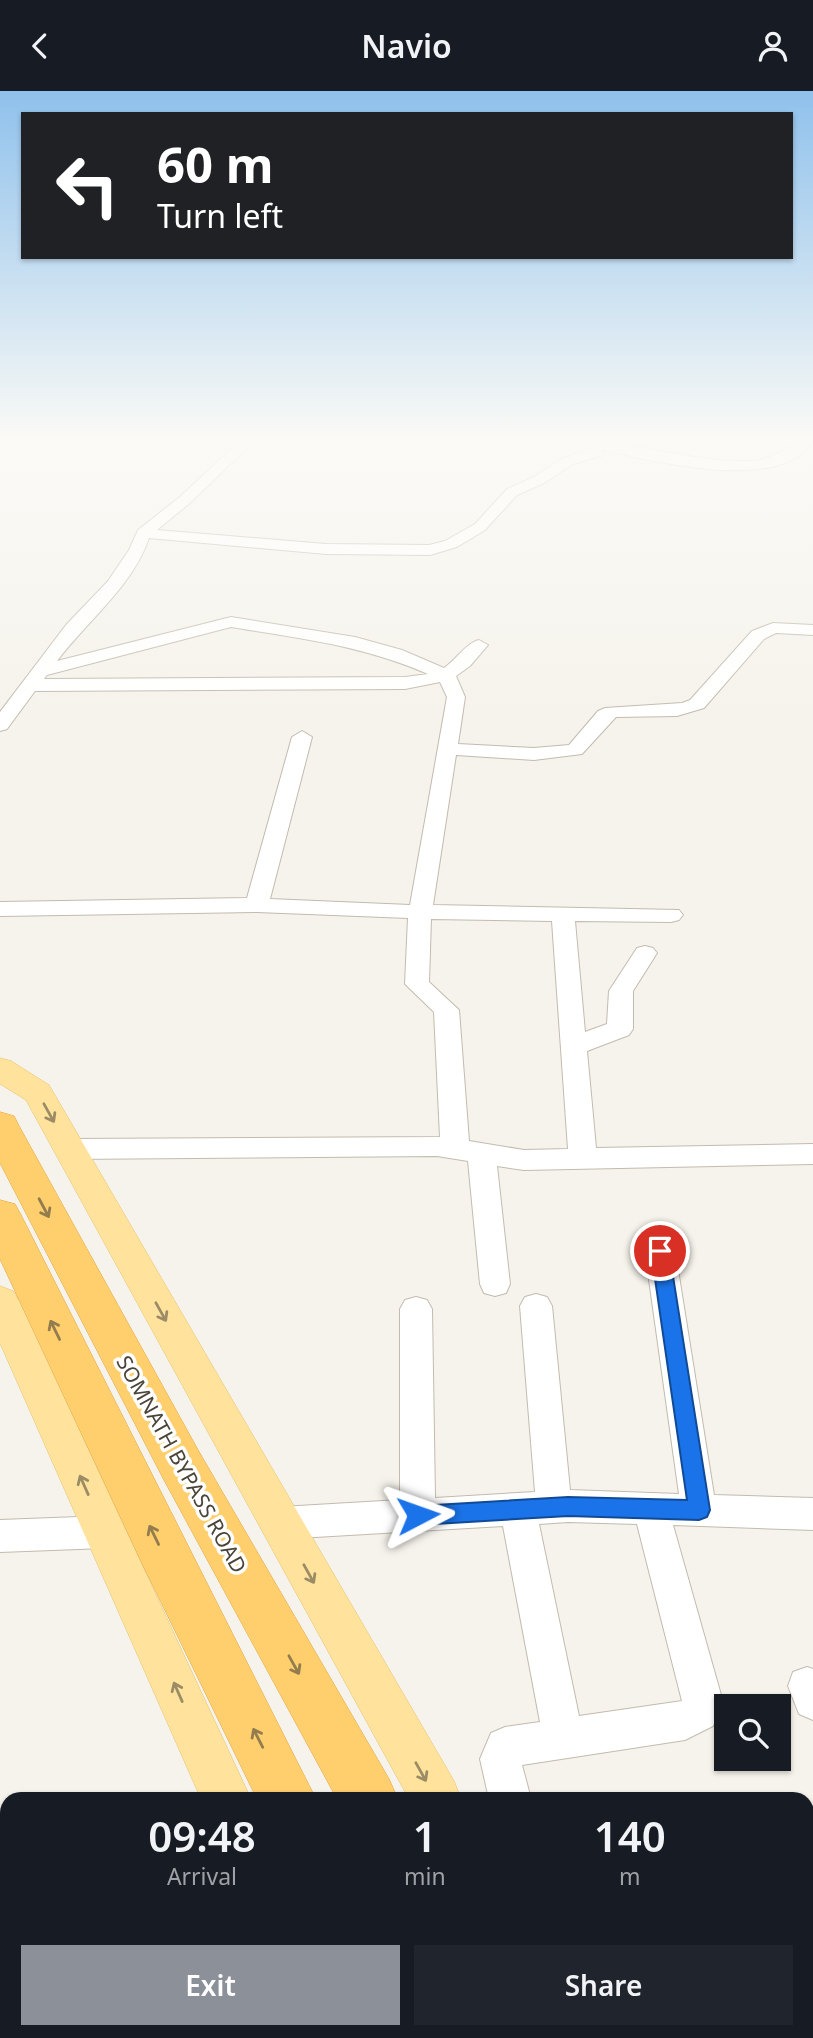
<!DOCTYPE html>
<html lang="en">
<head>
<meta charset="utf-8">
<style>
	body { margin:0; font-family:"Noto Sans",sans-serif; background:#20242c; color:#f1f3f6; height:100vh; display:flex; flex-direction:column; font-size:26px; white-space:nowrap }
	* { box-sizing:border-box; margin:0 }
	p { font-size:23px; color:#9ea1a6 }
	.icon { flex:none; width:38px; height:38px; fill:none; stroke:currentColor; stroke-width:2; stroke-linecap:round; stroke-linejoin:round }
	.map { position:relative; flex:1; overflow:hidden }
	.drawer { position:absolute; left:0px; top:1701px; width:814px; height:247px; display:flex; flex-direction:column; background:#171b24; border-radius:21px 21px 0 0; box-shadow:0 2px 5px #0004 }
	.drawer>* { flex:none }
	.banner { position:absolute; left:21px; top:21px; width:772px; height:147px; border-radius:0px; box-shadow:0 2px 5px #0004; background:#202124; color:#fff; overflow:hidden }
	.buttons { position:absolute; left:714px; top:1603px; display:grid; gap:14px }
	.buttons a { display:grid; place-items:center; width:77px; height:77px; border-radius:0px; background:#171b24; box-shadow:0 2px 5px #0004; font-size:35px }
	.pin { position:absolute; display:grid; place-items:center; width:60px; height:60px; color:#fff; margin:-30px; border:4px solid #fff; border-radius:50%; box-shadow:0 2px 7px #0007 }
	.me { position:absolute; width:77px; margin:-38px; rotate:86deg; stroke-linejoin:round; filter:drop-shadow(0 0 5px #0008) }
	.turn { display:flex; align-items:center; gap:24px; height:147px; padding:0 21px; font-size:32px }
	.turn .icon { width:91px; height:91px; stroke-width:2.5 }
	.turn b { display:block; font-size:49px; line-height:60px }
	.eta { display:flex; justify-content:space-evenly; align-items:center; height:119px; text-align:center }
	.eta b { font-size:42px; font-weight:600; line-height:49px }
	.primary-button { display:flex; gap:14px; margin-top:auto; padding:14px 21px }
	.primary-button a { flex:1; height:80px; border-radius:0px; background:#8c9099; color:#fff; font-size:28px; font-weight:600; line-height:80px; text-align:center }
	.primary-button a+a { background:#20242c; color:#f1f3f6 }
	header { display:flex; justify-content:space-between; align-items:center; height:91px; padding:0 21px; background:#171b24; font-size:32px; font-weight:600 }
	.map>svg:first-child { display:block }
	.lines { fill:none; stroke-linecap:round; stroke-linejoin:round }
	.minor-casing { stroke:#c2bbae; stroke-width:2 }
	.major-casing { stroke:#e6c16a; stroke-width:1 }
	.highway-casing { stroke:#e0a43c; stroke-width:1 }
	.minor { fill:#fff; fill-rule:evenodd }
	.major { fill:#ffe39c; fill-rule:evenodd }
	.highway { fill:#ffcf6e; fill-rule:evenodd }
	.oneway { stroke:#9c8c66 }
	.oneway2 { stroke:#937c4e }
	.route { fill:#1a73e8; stroke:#114b97; stroke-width:2 }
	.labels { text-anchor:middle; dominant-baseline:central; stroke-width:7; stroke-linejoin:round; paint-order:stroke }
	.near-street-label { font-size:21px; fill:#4b4439; stroke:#fff }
</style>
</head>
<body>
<header><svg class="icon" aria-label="back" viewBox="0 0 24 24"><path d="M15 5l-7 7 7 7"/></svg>Navio<svg class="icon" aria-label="person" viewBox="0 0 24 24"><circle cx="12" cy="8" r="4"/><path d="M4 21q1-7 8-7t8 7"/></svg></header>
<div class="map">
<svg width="813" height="1947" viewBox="0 0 813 1947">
	<rect width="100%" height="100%" fill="#f6f3ec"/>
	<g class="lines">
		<g class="minor-casing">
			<path id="minor" d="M240,350H254L191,411L157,439L326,453L429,454L445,450L475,433L507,398L534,386L563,367L590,359L591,357L578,354L577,350C634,350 690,371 748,370C777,370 788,350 813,350C781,403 653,370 603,359L601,365L573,373L544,392L517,404L485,439L457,456L430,464L326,463L149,447C133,495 87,530 57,570L231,526L355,546L402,559L444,577C456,569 466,552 479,549L488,554L470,575L456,585L465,606L458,653L534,657L569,654L598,620L605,617L682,612L690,609L752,540L773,532L813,534V544L776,542L764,548L704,617L677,625L616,626L582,663L534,669L456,664L433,814L679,819L683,824L679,829L671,831L575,830L585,941L607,933L609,900L637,857L645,855L653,857L657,862L633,900V938L629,944L587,960L596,1057L813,1053V1073L524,1079L497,1075L510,1193L506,1202L495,1205L484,1202L480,1193L468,1070L437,1065L69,1068L59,1065L55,1058L59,1051L69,1048L440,1046L434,921L405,893L408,827L257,821L0,825V811L247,807L292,646L302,640L312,646L270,808L410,814L447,606L440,591L405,598L35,600L7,638L0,640V621L66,534L108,490L129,459L138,439L181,405ZM231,536C302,548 361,554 428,583L405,586L44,588L47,584ZM431,828L552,830L568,1058L524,1059L469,1050L459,919L429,891Z
				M660,1148L671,1152L675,1160L714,1404L813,1407V1439L673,1434L723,1611L713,1635L685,1649L522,1674L531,1708H489L480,1668L491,1642L505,1636L540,1631L503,1435L281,1448L268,1443L263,1432L268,1421L281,1416L400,1409V1218L405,1209L416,1206L427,1209L432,1218L435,1407L535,1401L520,1215L525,1206L536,1203L547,1206L552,1215L570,1399L679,1403L645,1160L649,1152ZM568,1431L637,1433L682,1610L579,1625L539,1433Z
				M105,1425L118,1429L123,1441L118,1453L105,1457L0,1461V1429Z
				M807,1576L813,1578V1629L799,1623L788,1595L793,1581Z"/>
		</g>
		<g class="major-casing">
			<path id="major" d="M0,967L11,970L49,994L454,1690L461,1708H409L26,1009L0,993Z
				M0,1195L13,1200L19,1210L251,1708H201L0,1252Z
				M304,1941H360L362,1947H306Z
				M539,1941H596L599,1947H542Z"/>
		</g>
		<g class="highway-casing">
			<path id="highway" d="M0,1021L14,1025L19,1035L198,1359L389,1688L398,1708H337L164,1389L0,1072Z
				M0,1109L15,1113L21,1124L316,1708H257L140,1468L0,1168Z
				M367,1941H432L434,1947H369Z
				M460,1941H526L528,1947H462Z"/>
		</g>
		<use href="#minor" class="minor"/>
		<use href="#major" class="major"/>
		<use href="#highway" class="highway"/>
	</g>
	<defs><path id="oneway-shaft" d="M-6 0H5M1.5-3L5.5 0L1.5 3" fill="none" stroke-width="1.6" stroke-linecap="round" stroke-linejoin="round" transform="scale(1.75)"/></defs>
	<g class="oneway">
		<use href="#oneway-shaft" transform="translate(49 1022) rotate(61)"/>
		<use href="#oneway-shaft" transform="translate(161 1221) rotate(61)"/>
		<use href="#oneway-shaft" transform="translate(84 1394) rotate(-114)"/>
		<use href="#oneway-shaft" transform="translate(309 1483) rotate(61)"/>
		<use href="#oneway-shaft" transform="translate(178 1601) rotate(-114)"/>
		<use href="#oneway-shaft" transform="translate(421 1681) rotate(61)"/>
	</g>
	<g class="oneway2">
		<use href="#oneway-shaft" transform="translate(44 1117) rotate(62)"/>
		<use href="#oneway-shaft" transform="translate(55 1239) rotate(-116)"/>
		<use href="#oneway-shaft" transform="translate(154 1444) rotate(-116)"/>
		<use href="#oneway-shaft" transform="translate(294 1574) rotate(61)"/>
		<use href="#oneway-shaft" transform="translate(258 1647) rotate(-117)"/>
	</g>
	<linearGradient id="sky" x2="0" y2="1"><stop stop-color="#8fc1ec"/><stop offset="0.56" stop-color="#fbfaf6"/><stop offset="1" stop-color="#fbfaf6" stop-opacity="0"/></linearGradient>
	<rect width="813" height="623" fill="url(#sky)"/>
	<path class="route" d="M660,1153L666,1155L669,1160L710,1419L707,1426L699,1429L568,1425L418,1434L410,1431L407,1424L410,1418L418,1415L568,1406L687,1409L651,1160L653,1155Z"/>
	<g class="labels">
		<g class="near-street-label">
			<text transform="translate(182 1373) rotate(61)">SOMNATH BYPASS ROAD</text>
		</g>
	</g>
</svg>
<div class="buttons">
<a><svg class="icon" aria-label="search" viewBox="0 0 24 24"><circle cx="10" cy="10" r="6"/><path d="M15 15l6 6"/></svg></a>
</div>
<div class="pin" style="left:660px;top:1160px;background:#d93025"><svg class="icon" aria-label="arrive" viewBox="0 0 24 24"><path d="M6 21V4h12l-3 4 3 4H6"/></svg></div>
<svg class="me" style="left:418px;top:1424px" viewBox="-20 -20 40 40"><path d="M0-17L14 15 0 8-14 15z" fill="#1a73e8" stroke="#fff" stroke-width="4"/></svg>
<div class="banner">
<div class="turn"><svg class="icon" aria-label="left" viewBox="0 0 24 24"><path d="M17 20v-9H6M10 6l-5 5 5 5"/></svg><div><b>60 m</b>Turn left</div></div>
</div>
<section class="drawer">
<div class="eta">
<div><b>09:48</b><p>Arrival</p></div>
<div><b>1</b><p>min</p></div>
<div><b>140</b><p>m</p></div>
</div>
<div class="primary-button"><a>Exit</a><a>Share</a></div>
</section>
</div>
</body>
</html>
